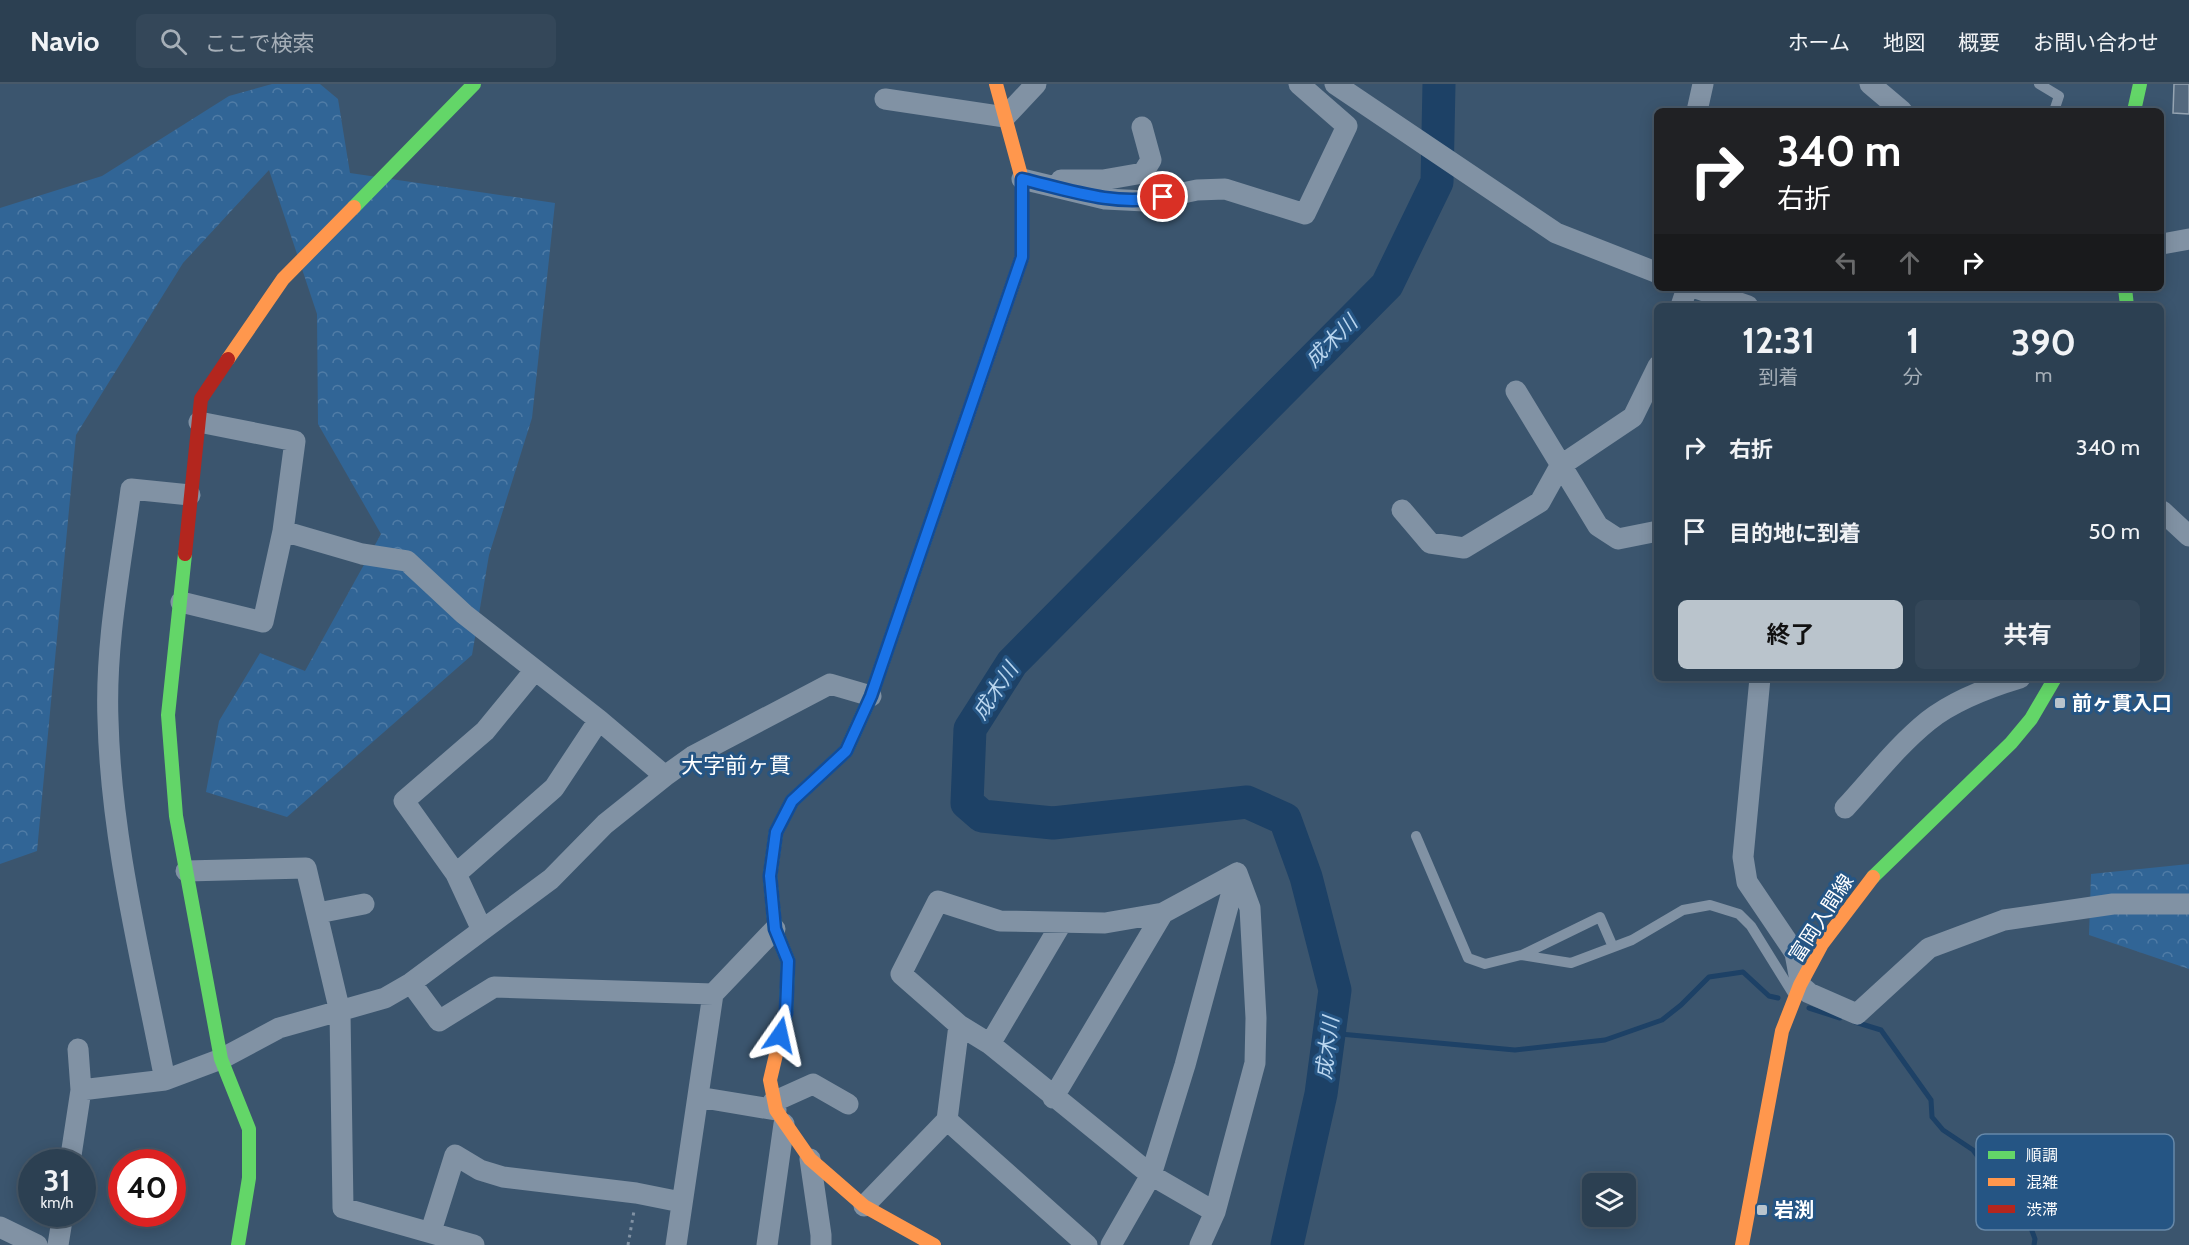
<!DOCTYPE html>
<html lang="ja">
<head>
<meta charset="utf-8">
<style>
	body { margin:0; font-family:Cabin,"Noto Sans JP",sans-serif; background:#344759; color:#f1f3f6; height:100vh; display:flex; flex-direction:column; font-size:22px; white-space:nowrap }
	* { box-sizing:border-box; margin:0 }
	p { font-size:20px; color:#a6afb8 }
	.icon { flex:none; width:33px; height:33px; fill:none; stroke:currentColor; stroke-width:2; stroke-linecap:round; stroke-linejoin:round }
	.map { position:relative; flex:1; overflow:hidden }
	.panel { position:absolute; left:1654px; top:219px; width:510px; height:378px; display:flex; flex-direction:column; background:#2c4052; border-radius:9px; box-shadow:0 3px 15px #0003,0 0 0 2px #485969 }
	.panel>* { flex:none }
	.hud { position:absolute; left:1654px; top:24px; width:510px; height:183px; border-radius:9px; box-shadow:0 3px 15px #0003,0 0 0 2px #485969; background:#202124; color:#fff; overflow:hidden }
	.controls { position:absolute; left:1582px; top:1089px; display:grid; gap:12px }
	.controls a { display:grid; place-items:center; width:54px; height:54px; border-radius:9px; background:#2c4052; box-shadow:0 3px 15px #0003,0 0 0 2px #485969; font-size:30px }
	.speed { position:absolute; left:18px; top:1065px; display:flex; gap:12px; font-size:30px; font-weight:700; text-align:center }
	.speed>* { display:grid; place-content:center; width:78px; height:78px; border-radius:50%; background:#2c4052; box-shadow:0 3px 15px #0003,0 0 0 2px #485969; line-height:1 }
	.speed small { font-size:15px; font-weight:400 }
	.speed .limit { border:9px solid #d22; background:#fff; color:#111 }
	.pin { position:absolute; display:grid; place-items:center; width:51px; height:51px; color:#fff; margin:-26px; border:3px solid #fff; border-radius:50%; box-shadow:0 2px 6px #0007 }
	.me { position:absolute; width:66px; margin:-33px; rotate:11deg; stroke-linejoin:round; filter:drop-shadow(0 0 4px #0008) }
	.turn { display:flex; align-items:center; gap:21px; height:126px; padding:0 24px; font-size:27px }
	.turn .icon { width:78px; height:78px; stroke-width:2.5 }
	.turn b { display:block; font-size:42px; line-height:51px }
	.lanes { display:flex; align-items:center; height:57px; padding:0 24px; background:#0003; justify-content:center; gap:30px; direction:ltr }
	.lanes .off { opacity:.35 }
	.eta { display:flex; justify-content:space-evenly; align-items:center; height:102px; text-align:center }
	.eta b { font-size:36px; font-weight:700; line-height:42px }
	.button { display:flex; gap:12px; margin-top:auto; padding:12px 24px }
	.button a { flex:1; height:69px; border-radius:9px; background:#bac4cc; color:#111; font-size:24px; font-weight:700; line-height:69px; text-align:center }
	.button a+a { background:#344759; color:#f1f3f6 }
	ul { padding:0; list-style:none }
	li { display:flex; align-items:center; gap:18px; height:84px; padding:0 24px }
	li div { flex:1 }
	li b { display:block; font-size:22px }
	li em { font-style:normal }
	header { display:flex; align-items:center; gap:36px; box-sizing:border-box; height:84px; padding:0 30px; background:#2c4052; border-bottom:2px solid #485969 }
	header strong { font-size:28px }
	nav { display:flex; gap:33px; margin-inline-start:auto; font-size:21px }
	.search { width:420px; height:54px; background:#344759; display:flex; align-items:center; gap:15px; box-sizing:border-box; padding:0 21px; border-radius:9px; color:#a6afb8; font-size:22px }
	.map>svg:first-child { display:block }
	.forest { fill:url(#forest-crowns) }
	.lines { fill:none; stroke-linecap:round; stroke-linejoin:round }
	.stream { stroke:#1d4166; stroke-width:5 }
	.river { stroke:#1d4166; stroke-width:33 }
	.building { fill:#54697e; stroke:#95a4b2; stroke-width:1.5 }
	.path { stroke:#8192a4; stroke-width:3; stroke-dasharray:3 4.5; stroke-linecap:butt }
	.lane { stroke:#8192a4; stroke-width:10 }
	.street { stroke:#8192a4; stroke-width:21 }
	.fast { stroke:#63d668; stroke-width:14 }
	.slow { stroke:#ff974d; stroke-width:14 }
	.jam { stroke:#b3261e; stroke-width:14 }
	.route-casing { stroke:#114b97; stroke-width:15 }
	.route { stroke:#1a73e8; stroke-width:10 }
	.poi-dot { fill:#bac4cc; stroke:#255584; stroke-width:2 }
	.labels { text-anchor:middle; dominant-baseline:central; stroke-width:6; stroke-linejoin:round; paint-order:stroke }
	.poi-label { font-size:20px; font-weight:bold; fill:#fff; stroke:#255584; text-anchor:start }
	.street-label { font-size:20px; fill:#fff; stroke:#255584 }
	.water-label { font-size:21px; font-style:italic; fill:#bad6ef; stroke:#255584 }
	.quarter-label { font-size:22px; fill:#fff; stroke:#255584 }
	.key { fill:#255584; stroke:#6688a9; stroke-width:1.5 }
	.key-label { font-size:16px; fill:#fff }
</style>
</head>
<body>
<header>
<strong>Navio</strong>
<div class="search"><svg class="icon" aria-label="search" viewBox="0 0 24 24"><circle cx="10" cy="10" r="6"/><path d="M15 15l6 6"/></svg>ここで検索</div>
<nav><a>ホーム</a><a>地図</a><a>概要</a><a>お問い合わせ</a></nav>
</header>
<div class="map">
<svg width="2189" height="1161" viewBox="0 0 2189 1161">
	<defs>
		<pattern id="forest-crowns" width="20" height="18" patternUnits="userSpaceOnUse" patternTransform="scale(1.5)"><rect width="20" height="18" fill="#316596"/><path d="M2 6a3 3 0 1 1 6 0M12 15a3 3 0 1 1 6 0" fill="none" stroke="#507ca6"/></pattern>
	</defs>
	<rect width="100%" height="100%" fill="#3b556e"/>
	<path class="forest" d="M272,0H320L338,15L350,89L555,119L532,334L489,471L472,571L287,733L206,708L219,637L260,569L305,587L381,450L318,340L317,230L269,86L183,179L76,351L37,767L0,780V124L102,92L229,12Z
		M2189,780V885L2089,851L2091,790Z"/>
	<g class="lines">
		<path class="stream" d="M1809,924L1840,934
			M1855,938L1881,946L1931,1016L1932,1033L1943,1046L1973,1066L1997,1098L2019,1112L2035,1155L2034,1161
			M1329,949L1515,966L1605,956L1662,936L1681,921L1709,893L1743,888L1769,912L1778,914"/>
		<path class="river" d="M1287,1161L1321,1010L1335,906L1306,793L1285,735L1247,718L1053,739L982,732L967,719L970,645L1012,579L1387,201L1437,98L1439,0"/>
	</g>
	<path class="building" d="M2174,0H2189V30L2173,29Z"/>
	<g class="lines">
		<path class="path" d="M628,1161L634,1127"/>
		<path class="lane" d="M2039,0L2059,12L2054,27
			M1416,752L1468,874L1485,880L1521,871L1571,879L1632,856L1683,826L1710,821L1739,830L1751,842L1792,908
			M1522,871L1600,833L1613,863"/>
		<path class="street" d="M1335,0L1556,149L1658,189
			M1870,0L1902,27
			M885,15L1005,33L1036,0
			M1697,27L1703,0
			M1022,95L1105,115L1145,117L1197,106L1225,105L1305,130L1347,42L1299,0
			M1061,96H1103L1143,89L1151,76L1142,43
			M2162,160L2189,155
			M1696,204L1748,222
			M1681,222L1687,204
			M1516,307L1598,442L1618,455L1658,447
			M1402,426L1430,459L1464,464L1540,418L1560,382L1633,333L1658,282
			M2162,427L2189,452
			M283,447L362,470L407,477L464,530L599,636L665,692
			M181,518L263,538L283,447L295,357L199,338
			M1760,594L1743,773L1747,798L1795,869L1801,902L1809,909L1857,930L1929,864L2004,836L2113,820H2189
			M1845,724C1872,695 1897,662 1928,637C1953,617 1990,603 2020,594
			M186,787L306,784L340,928L343,1124L474,1161
			M456,790L554,704L599,636
			M318,829L364,820
			M482,846L456,790L404,717L485,647L535,586
			M411,899L439,937L494,903L713,910
			M990,960L1061,840
			M78,965L81,1006L165,996L221,975L279,944L385,914L411,899L551,795L605,740L665,692L693,672L830,600L871,612
			M165,996C142,877 111,757 108,636C105,559 121,481 131,405L190,411
			M698,1013L776,1026
			M1053,1014L1163,829
			M773,1018L813,1000L848,1020
			M947,1036L1087,1161
			M810,1075L821,1151V1161
			M70,1078L81,1006
			M864,1122L947,1036L959,941
			M1215,1128L1151,1091L990,960L959,941L901,890L938,817L1000,837L1105,839L1163,829L1237,789
			M0,1143L37,1161
			M431,1147L455,1071L480,1086L503,1093L636,1109L681,1118
			M58,1161L63,1130
			M676,1161L713,910L775,845
			M767,1161L784,1040
			M1111,1161L1151,1091L1185,981L1237,789
			M1200,1161L1215,1128L1255,979L1256,934L1250,824L1237,789"/>
		<path class="fast" d="M2134,27L2140,0
			M354,123L474,0
			M2125,204L2127,222
			M185,470L168,631L176,732L221,975L249,1045V1094L238,1161
			M1873,793L2011,659L2031,635L2055,594
			M782,945L786,929L788,877L775,845L770,792L776,748L792,717L846,667L871,612L945,397"/>
		<path class="slow" d="M228,275L283,195L354,123
			M945,397L1022,173V95L996,0
			M782,945L770,996L776,1026L810,1075L864,1122L934,1161
			M1742,1161L1782,947L1800,901L1822,860L1873,793"/>
		<path class="jam" d="M185,470L201,315L228,275"/>
	</g>
	<g class="lines">
		<g class="route-casing">
			<path id="route" d="M780,951L786,929L788,877L775,845L770,792L776,748L792,717L846,667L871,612L1022,173V95C1068,106 1115,123 1163,113"/>
		</g>
		<use href="#route" class="route"/>
	</g>
	<g class="poi-dot">
		<rect x="2054" y="613" width="12" height="12" rx="3"/>
		<rect x="1756" y="1120" width="12" height="12" rx="3"/>
	</g>
	<g class="labels">
		<g class="poi-label">
			<text x="2072" y="619">前ヶ貫入口</text>
			<text x="1774" y="1126">岩渕</text>
		</g>
		<g class="street-label">
			<text transform="translate(1821 834) rotate(-57)">富岡入間線</text>
		</g>
		<g class="water-label">
			<text transform="translate(1331 257) rotate(-45)">成木川</text>
			<text transform="translate(995 607) rotate(-56)">成木川</text>
			<text transform="translate(1327 964) rotate(-83)">成木川</text>
		</g>
		<g class="quarter-label">
			<text x="736" y="681">大字前ヶ貫</text>
		</g>
	</g>
	<rect x="1976" y="1050" width="198" height="96" rx="9" class="key"/>
	<rect x="1988" y="1067" width="27" height="8" fill="#63d668"/>
	<rect x="1988" y="1094" width="27" height="8" fill="#ff974d"/>
	<rect x="1988" y="1121" width="27" height="8" fill="#b3261e"/>
	<g class="key-label">
		<text x="2026" y="1077">順調</text>
		<text x="2026" y="1104">混雑</text>
		<text x="2026" y="1131">渋滞</text>
	</g>
</svg>
<div class="controls">
<a><svg class="icon" aria-label="layers" viewBox="0 0 24 24"><path d="M12 4l9 5-9 5-9-5zM3 14l9 5 9-5"/></svg></a>
</div>
<div class="speed"><div>31<small>km/h</small></div><div class="limit">40</div></div>
<div class="pin" style="left:1163px;top:113px;background:#d93025"><svg class="icon" aria-label="arrive" viewBox="0 0 24 24"><path d="M6 21V4h12l-3 4 3 4H6"/></svg></div>
<svg class="me" style="left:780px;top:951px" viewBox="-20 -20 40 40"><path d="M0-17L14 15 0 8-14 15z" fill="#1a73e8" stroke="#fff" stroke-width="4"/></svg>
<div class="hud">
<div class="turn"><svg class="icon" aria-label="right" viewBox="0 0 24 24"><path d="M7 20v-9h11M14 6l5 5-5 5"/></svg><div><b>340 m</b>右折</div></div>
<div class="lanes"><svg class="icon off" aria-label="left" viewBox="0 0 24 24"><path d="M17 20v-9H6M10 6l-5 5 5 5"/></svg><svg class="icon off" aria-label="ahead" viewBox="0 0 24 24"><path d="M12 20V5M6 11l6-6 6 6"/></svg><svg class="icon" aria-label="right" viewBox="0 0 24 24"><path d="M7 20v-9h11M14 6l5 5-5 5"/></svg></div>
</div>
<section class="panel">
<div class="eta">
<div><b>12:31</b><p>到着</p></div>
<div><b>1</b><p>分</p></div>
<div><b>390</b><p>m</p></div>
</div>
<ul>
<li><svg class="icon" aria-label="right" viewBox="0 0 24 24"><path d="M7 20v-9h11M14 6l5 5-5 5"/></svg><div><b>右折</b></div><em>340 m</em></li>
<li><svg class="icon" aria-label="arrive" viewBox="0 0 24 24"><path d="M6 21V4h12l-3 4 3 4H6"/></svg><div><b>目的地に到着</b></div><em>50 m</em></li>
</ul>
<div class="button"><a>終了</a><a>共有</a></div>
</section>
</div>
</body>
</html>
